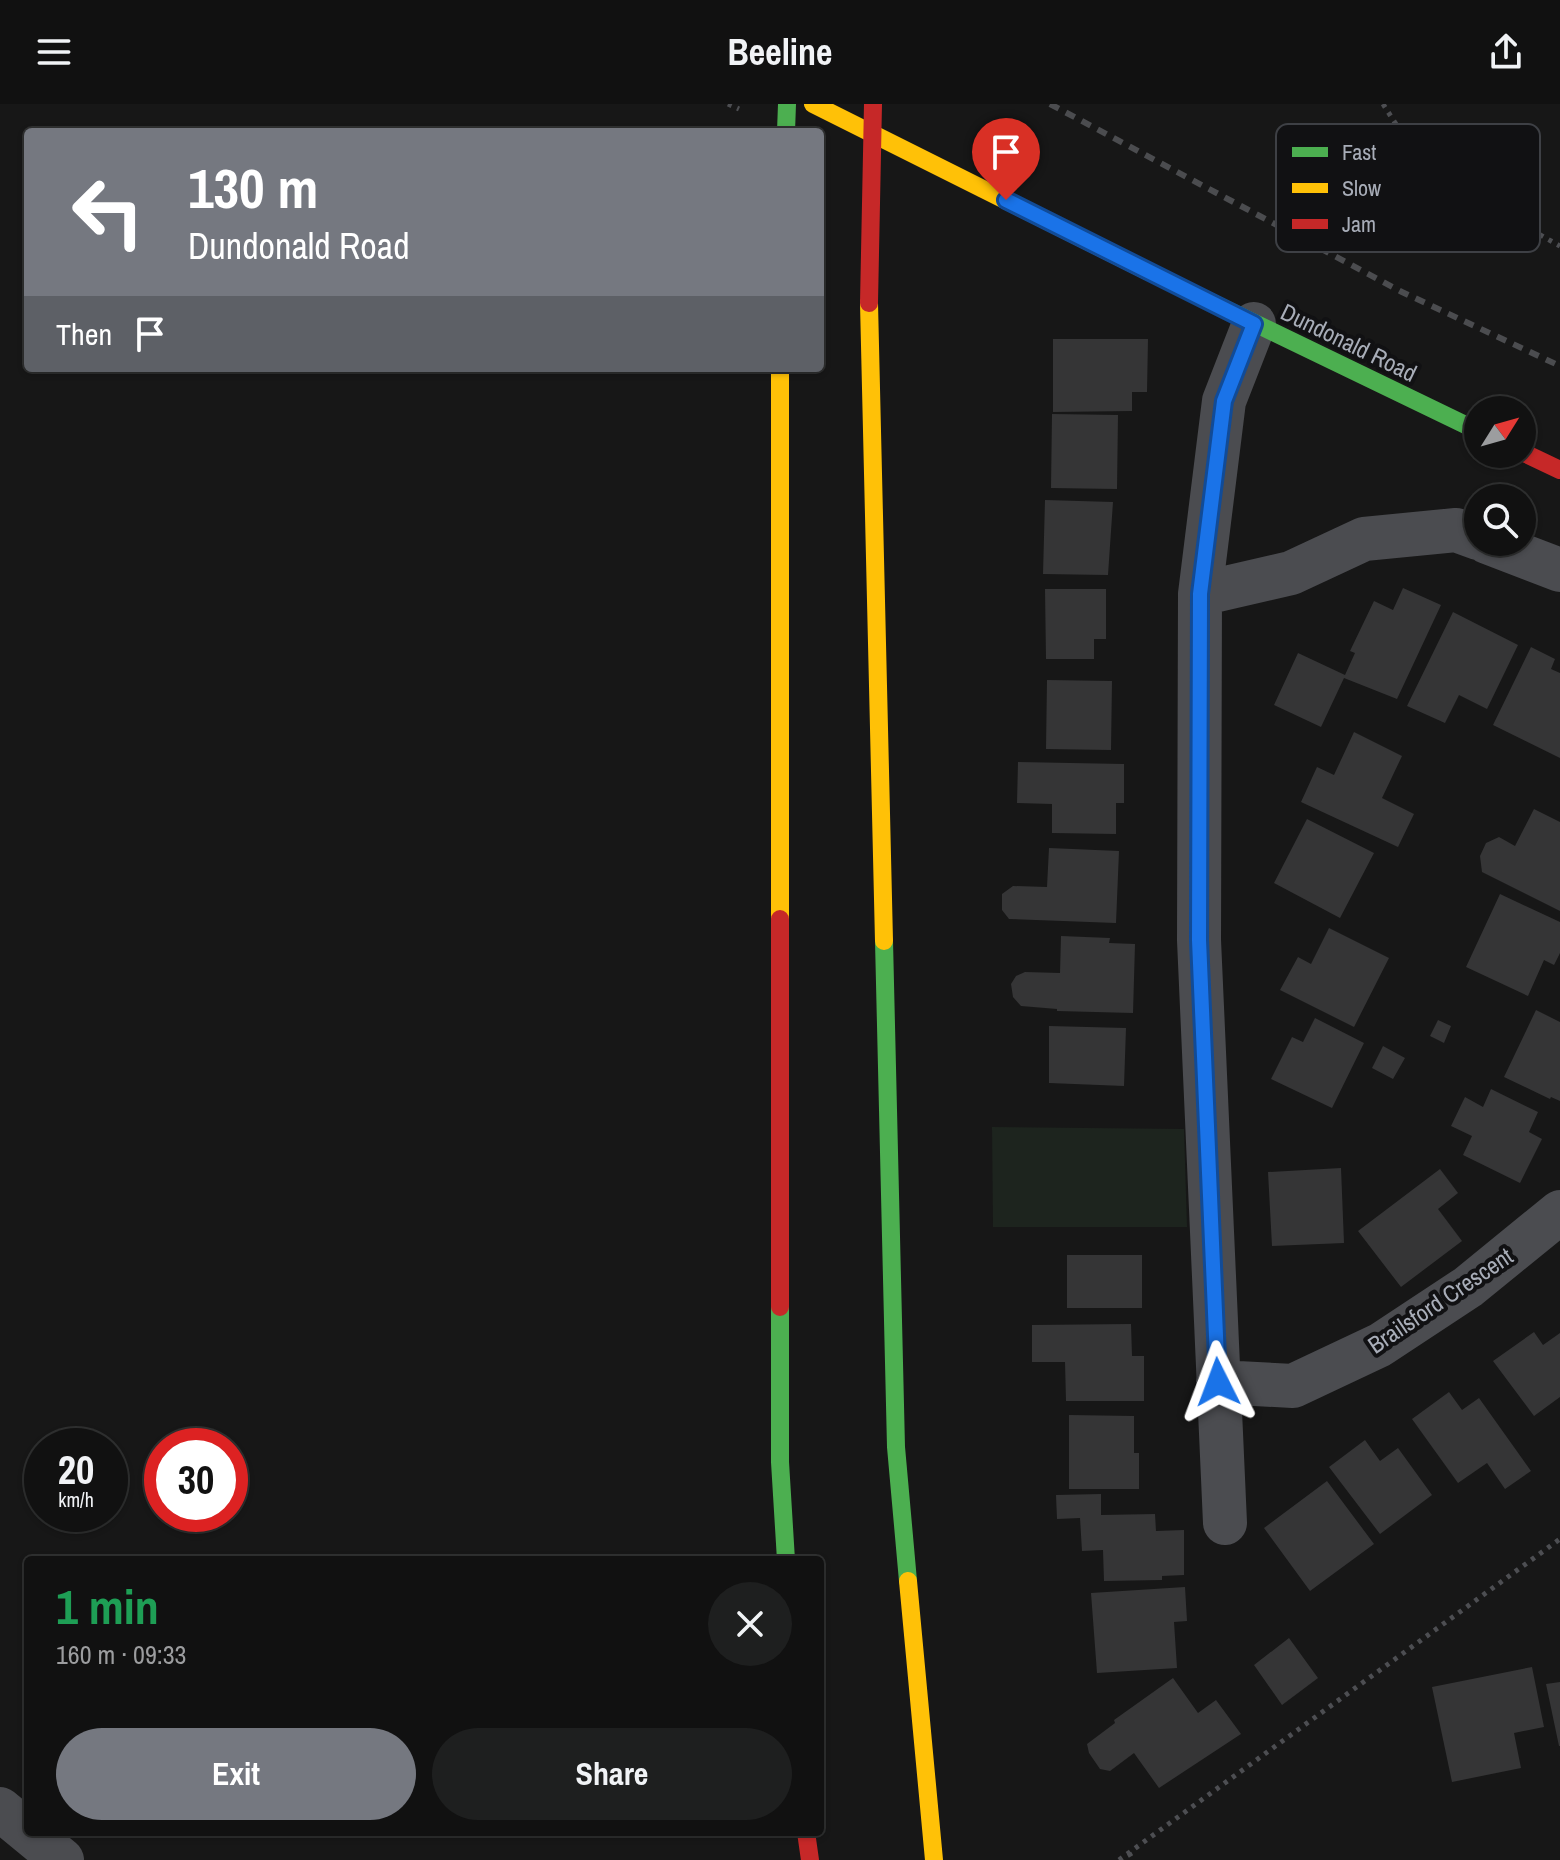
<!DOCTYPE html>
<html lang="en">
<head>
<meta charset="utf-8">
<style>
	body { margin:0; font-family:"Archivo Narrow",sans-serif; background:#1e1f1f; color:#f1f3f6; height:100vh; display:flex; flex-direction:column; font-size:30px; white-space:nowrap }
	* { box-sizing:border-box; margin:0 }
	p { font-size:26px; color:#9c9d9f }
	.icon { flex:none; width:44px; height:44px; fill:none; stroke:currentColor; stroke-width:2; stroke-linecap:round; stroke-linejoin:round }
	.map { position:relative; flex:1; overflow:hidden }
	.panel { position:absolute; left:24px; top:1452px; width:800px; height:280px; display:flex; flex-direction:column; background:#111; border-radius:8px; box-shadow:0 2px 6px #0004,0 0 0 2px #303131 }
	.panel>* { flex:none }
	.top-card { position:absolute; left:24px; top:24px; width:800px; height:244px; border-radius:8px; box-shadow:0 2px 6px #0004,0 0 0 2px #303131; background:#757880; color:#fff; overflow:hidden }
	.needle { width:52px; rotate:53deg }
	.tools { position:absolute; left:1464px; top:292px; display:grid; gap:16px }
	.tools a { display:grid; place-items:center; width:72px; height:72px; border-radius:50%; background:#111; box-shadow:0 2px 6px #0004,0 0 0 2px #303131; font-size:40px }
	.speed { position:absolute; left:24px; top:1324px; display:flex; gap:16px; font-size:40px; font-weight:700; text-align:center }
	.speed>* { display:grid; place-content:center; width:104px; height:104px; border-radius:50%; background:#111; box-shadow:0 2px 6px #0004,0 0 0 2px #303131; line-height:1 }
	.speed small { font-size:20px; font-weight:400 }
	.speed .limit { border:12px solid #d22; background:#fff; color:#111 }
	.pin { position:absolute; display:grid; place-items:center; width:68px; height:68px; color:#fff; margin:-82px -34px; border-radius:50% 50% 50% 0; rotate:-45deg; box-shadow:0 0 8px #0007 }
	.pin .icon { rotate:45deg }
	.me { position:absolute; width:88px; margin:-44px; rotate:357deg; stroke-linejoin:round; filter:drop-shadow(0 0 6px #0008) }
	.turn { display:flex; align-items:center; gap:28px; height:168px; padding:0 32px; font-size:36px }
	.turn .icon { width:104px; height:104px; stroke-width:2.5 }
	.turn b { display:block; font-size:56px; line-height:68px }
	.then { display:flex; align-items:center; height:76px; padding:0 32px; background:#0003; gap:16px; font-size:30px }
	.round { display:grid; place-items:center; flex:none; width:84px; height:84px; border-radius:42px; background:#1e1f1f }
	.summary { display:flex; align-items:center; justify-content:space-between; height:136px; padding:0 32px }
	h1 { font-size:48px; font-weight:700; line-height:60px; color:#1e9e55 }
	.primary-button { display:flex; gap:16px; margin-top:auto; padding:16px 32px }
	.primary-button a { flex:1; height:92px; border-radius:48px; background:#757880; color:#fff; font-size:32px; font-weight:700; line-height:92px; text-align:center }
	.primary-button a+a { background:#1e1f1f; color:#f1f3f6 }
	header { display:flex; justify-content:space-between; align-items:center; height:104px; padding:0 32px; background:#111; font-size:36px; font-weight:700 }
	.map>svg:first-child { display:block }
	.green { fill:#1d241e }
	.building { fill:#353536 }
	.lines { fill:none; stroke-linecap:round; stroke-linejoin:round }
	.path { stroke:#4d4e52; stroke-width:5; stroke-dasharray:4 6; stroke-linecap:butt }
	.street { stroke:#4b4c50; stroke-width:44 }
	.fast { stroke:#4caf50; stroke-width:18 }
	.slow { stroke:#ffc107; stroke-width:18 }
	.jam { stroke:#c62828; stroke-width:18 }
	.rail { stroke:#4b4c4f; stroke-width:6; stroke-dasharray:10 8; stroke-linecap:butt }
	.fast-bridge { stroke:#4caf50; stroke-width:18 }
	.jam-bridge { stroke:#c62828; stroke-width:18 }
	.route-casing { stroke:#114b97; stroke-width:20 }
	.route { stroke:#1a73e8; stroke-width:14 }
	.labels { text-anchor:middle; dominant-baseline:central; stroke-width:8; stroke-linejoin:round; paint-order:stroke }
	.street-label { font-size:24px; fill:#a8adb8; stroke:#111113 }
	.key { fill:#111113; stroke:#3e4045; stroke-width:2 }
	.key-label { font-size:22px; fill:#a8adb8 }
</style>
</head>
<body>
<header><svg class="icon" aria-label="menu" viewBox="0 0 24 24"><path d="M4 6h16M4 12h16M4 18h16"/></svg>Beeline<svg class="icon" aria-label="share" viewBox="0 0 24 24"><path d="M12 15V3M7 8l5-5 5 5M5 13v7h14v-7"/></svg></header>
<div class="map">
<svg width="1560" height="1756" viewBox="0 0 1560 1756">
	<rect width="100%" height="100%" fill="#171717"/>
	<path class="green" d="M992,1023L1184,1025L1187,1123H993Z"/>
	<path class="building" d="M1053,235H1148L1147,288H1132V307L1053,308Z
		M1052,310L1118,311L1117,385L1051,384Z
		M1045,396L1113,398L1108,471L1043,470Z
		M1403,484L1441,501L1397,595L1344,574L1321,623L1274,601L1298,549L1345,571L1355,549L1350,547L1374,497L1393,506Z
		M1045,485H1106V535H1094V555H1046Z
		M1453,508L1518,541L1487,605L1459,591L1445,619L1407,602Z
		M1531,543L1555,555L1551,565L1560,569V654L1493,621Z
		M1047,576L1112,577L1111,646L1046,645Z
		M1354,628L1402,652L1382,694L1414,710L1398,743L1301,698L1317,663L1334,671Z
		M1018,658L1124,660V699H1116V730L1052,729V700L1017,699Z
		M1534,705L1560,718V807L1482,768L1480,752L1486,739L1499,733L1515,742Z
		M1307,715L1374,749L1340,814L1274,779Z
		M1049,744L1119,747L1116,819L1009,815L1002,806V790L1013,782L1047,783Z
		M1500,790L1560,818V849L1554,861L1544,856L1528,892L1466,863Z
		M1329,824L1389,854L1354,923L1280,886L1298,853L1311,860Z
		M1061,832L1110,834L1109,839L1135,840L1133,909L1057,907V905L1021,902L1013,893L1011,880L1016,872L1025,868L1060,869Z
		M1536,906L1560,918V997L1551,993L1550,995L1504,973Z
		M1315,914L1364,939L1332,1004L1271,975L1292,933L1303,938Z
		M1438,916L1451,922L1444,939L1430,932Z
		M1049,922L1126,924L1124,982L1049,979Z
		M1383,942L1405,954L1393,975L1372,964Z
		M1491,985L1538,1008L1529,1028L1542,1035L1520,1079L1463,1051L1472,1032L1451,1022L1465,993L1483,1003Z
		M1341,1064L1344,1139L1272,1142L1268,1068Z
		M1440,1065L1458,1089L1438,1105L1462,1137L1401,1183L1358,1127Z
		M1067,1151H1142V1204H1067Z
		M1131,1220L1132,1252H1144V1297H1066L1065,1258H1032V1221Z
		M1534,1228L1543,1241L1560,1229V1293L1534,1312L1493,1257Z
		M1449,1288L1462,1306L1479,1294L1531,1367L1505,1385L1487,1359L1458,1379L1412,1315Z
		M1069,1311L1134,1312V1349H1139V1385H1069Z
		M1365,1336L1380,1357L1398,1344L1432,1391L1380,1430L1329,1363Z
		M1327,1377L1374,1440L1310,1487L1264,1424Z
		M1101,1390V1411L1155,1410L1156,1427L1184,1426V1471L1162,1472V1476L1104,1477L1103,1446L1082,1447L1080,1414L1057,1415L1056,1391Z
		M1185,1483L1187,1517L1174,1518L1177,1564L1097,1569L1091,1489Z
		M1289,1534L1318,1574L1282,1601L1254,1561Z
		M1532,1563L1544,1623L1514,1629L1521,1664L1452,1678L1432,1583Z
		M1173,1574L1198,1609L1216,1596L1241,1630L1159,1684L1134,1649L1110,1667L1100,1665L1089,1649L1087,1640L1115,1619L1114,1616Z
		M1560,1578V1642H1559L1546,1580Z"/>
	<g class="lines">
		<path class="path" d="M728,0L739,5
			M1383,0L1426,67L1560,142
			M1129,1749L1133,1756
			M1119,1756L1560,1435"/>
		<path class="street" d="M1487,438L1560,466
			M1200,490L1291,469L1364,435L1456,426L1478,434
			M1218,1278L1293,1282L1380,1241L1468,1183L1560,1108
			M1225,1419L1199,836L1200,490L1224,297L1254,220
			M0,1705L62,1756"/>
		<path class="fast" d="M1147,167L1478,327
			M884,837L896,1343L908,1477
			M780,1203V1358L786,1456"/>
		<path class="slow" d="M813,0L1147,167
			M869,199L884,837
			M780,264V815
			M908,1477L934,1756"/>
		<path class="jam" d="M1522,348L1560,366
			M780,815V1203
			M806,1728L810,1756"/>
		<path class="rail" d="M1050,0L1402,188L1560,262"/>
		<path class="fast-bridge" d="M786,28L787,0"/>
		<path class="jam-bridge" d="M869,199L873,0"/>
	</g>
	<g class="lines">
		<g class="route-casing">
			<path id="route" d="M1006,96L1254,220L1224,297L1200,490L1199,836L1218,1278"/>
		</g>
		<use href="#route" class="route"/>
	</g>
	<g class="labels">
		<g class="street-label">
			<text transform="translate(1349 238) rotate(26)">Dundonald Road</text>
			<text transform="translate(1440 1196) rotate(-34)">Brailsford Crescent</text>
		</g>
	</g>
	<rect x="1276" y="20" width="264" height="128" rx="12" class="key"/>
	<rect x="1292" y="43" width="36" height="10" fill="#4caf50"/>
	<rect x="1292" y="79" width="36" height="10" fill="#ffc107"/>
	<rect x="1292" y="115" width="36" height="10" fill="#c62828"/>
	<g class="key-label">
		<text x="1342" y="56">Fast</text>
		<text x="1342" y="92">Slow</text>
		<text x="1342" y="128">Jam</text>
	</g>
</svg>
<div class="tools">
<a><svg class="needle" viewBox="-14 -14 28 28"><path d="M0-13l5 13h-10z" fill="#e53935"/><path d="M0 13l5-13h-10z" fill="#9c9d9f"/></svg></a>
<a><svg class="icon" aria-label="search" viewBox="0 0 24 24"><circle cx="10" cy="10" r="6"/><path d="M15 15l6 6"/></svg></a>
</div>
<div class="speed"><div>20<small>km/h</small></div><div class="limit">30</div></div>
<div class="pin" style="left:1006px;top:96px;background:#d93025"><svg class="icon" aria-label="arrive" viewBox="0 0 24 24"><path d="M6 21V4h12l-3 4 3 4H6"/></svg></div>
<svg class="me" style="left:1218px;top:1278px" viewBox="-20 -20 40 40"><path d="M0-17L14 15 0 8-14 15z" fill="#1a73e8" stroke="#fff" stroke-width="4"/></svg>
<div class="top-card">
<div class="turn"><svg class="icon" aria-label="left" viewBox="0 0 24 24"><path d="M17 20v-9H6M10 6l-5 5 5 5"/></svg><div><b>130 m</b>Dundonald Road</div></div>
<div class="then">Then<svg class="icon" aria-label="arrive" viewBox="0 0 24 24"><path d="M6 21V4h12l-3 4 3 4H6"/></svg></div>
</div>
<section class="panel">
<div class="summary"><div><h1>1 min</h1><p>160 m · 09:33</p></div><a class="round"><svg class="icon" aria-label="close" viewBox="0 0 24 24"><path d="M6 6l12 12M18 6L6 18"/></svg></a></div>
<div class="primary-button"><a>Exit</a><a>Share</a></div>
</section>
</div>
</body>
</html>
